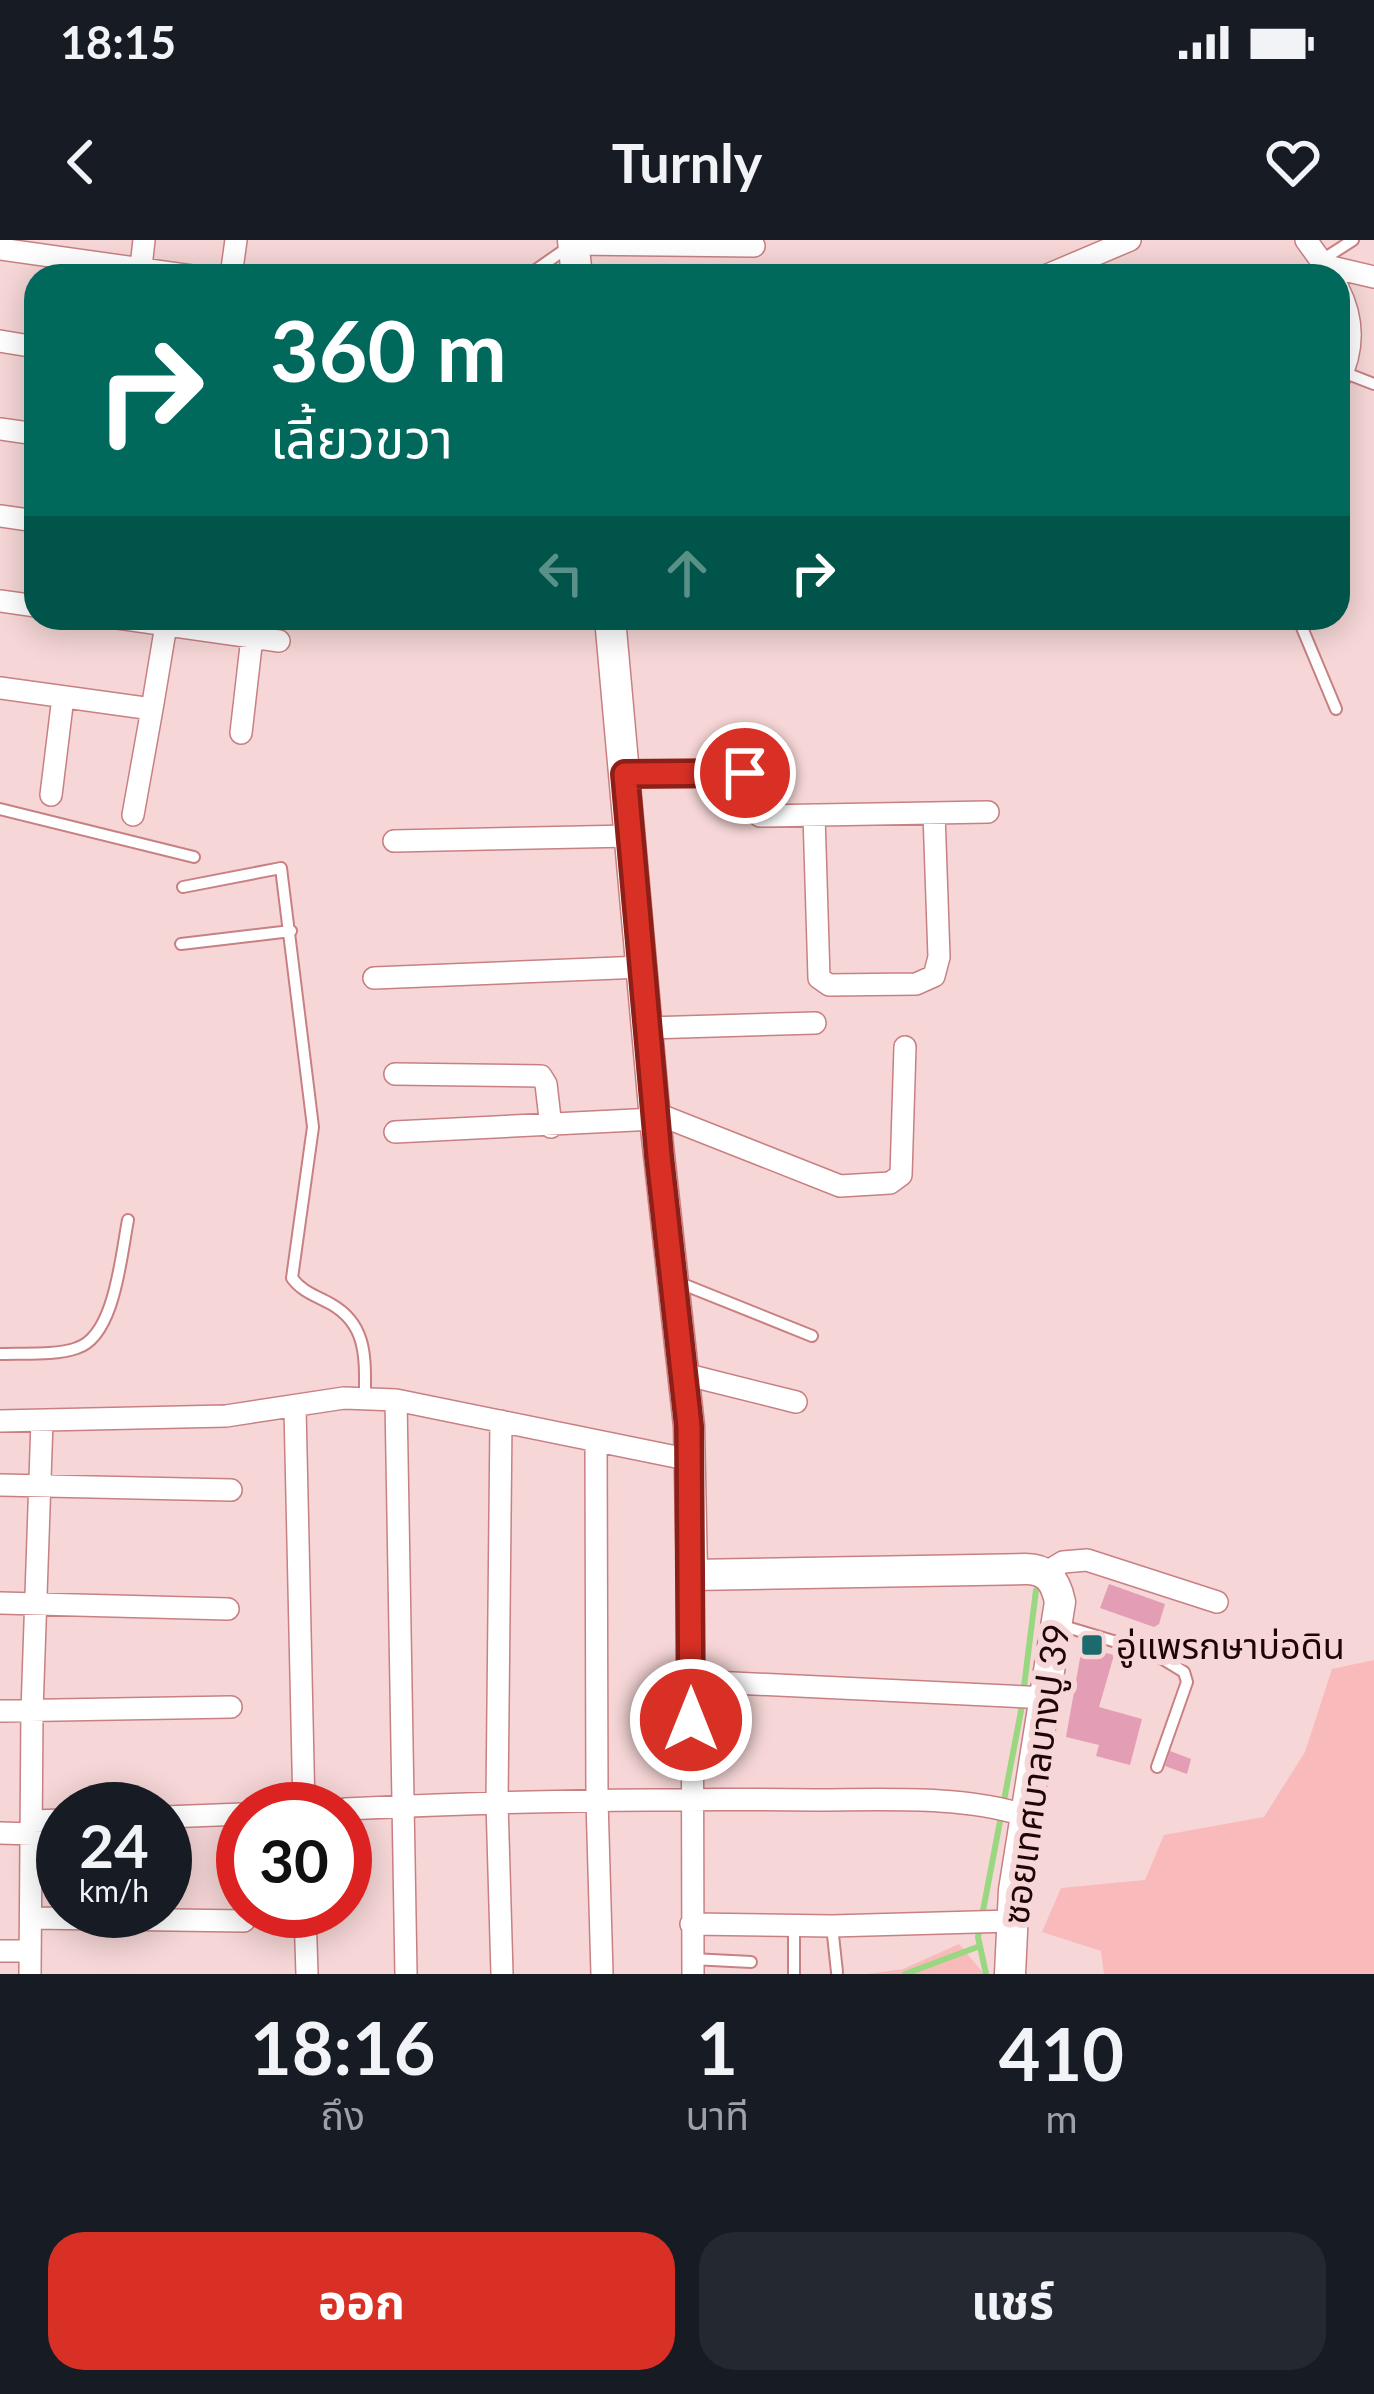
<!DOCTYPE html>
<html lang="th">
<head>
<meta charset="utf-8">
<style>
	body { margin:0; font-family:Lato,"Noto Sans Thai",sans-serif; background:#242831; color:#f1f3f6; height:100vh; display:flex; flex-direction:column; font-size:45px; white-space:nowrap }
	* { box-sizing:border-box; margin:0 }
	p { font-size:39px; color:#9ea1a6 }
	.icon { flex:none; width:66px; height:66px; fill:none; stroke:currentColor; stroke-width:2; stroke-linecap:round; stroke-linejoin:round }
	.map { position:relative; height:1734px; overflow:hidden }
	.drawer { display:flex; flex-direction:column; background:#171b24; flex:1 }
	.drawer>* { flex:none }
	.top-card { position:absolute; left:24px; top:24px; width:1326px; height:366px; border-radius:36px; box-shadow:0 6px 30px #0003; background:#00695c; color:#fff; overflow:hidden }
	.speed { position:absolute; left:36px; top:1542px; display:flex; gap:24px; font-size:60px; font-weight:700; text-align:center }
	.speed>* { display:grid; place-content:center; width:156px; height:156px; border-radius:50%; background:#171b24; box-shadow:0 6px 30px #0003; line-height:1 }
	.speed small { font-size:30px; font-weight:400 }
	.speed .limit { border:18px solid #d22; background:#fff; color:#111 }
	.pin { position:absolute; display:grid; place-items:center; width:102px; height:102px; color:#fff; margin:-51px; border:6px solid #fff; border-radius:50%; box-shadow:0 3px 12px #0007 }
	.me { position:absolute; width:132px; margin:-66px; rotate:0deg; stroke-linejoin:round; filter:drop-shadow(0 0 9px #0008) }
	.turn { display:flex; align-items:center; gap:42px; height:252px; padding:0 48px; font-size:54px }
	.turn .icon { width:156px; height:156px; stroke-width:2.5 }
	.turn b { display:block; font-size:84px; line-height:102px }
	.lanes { display:flex; align-items:center; height:114px; padding:0 48px; background:#0003; justify-content:center; gap:60px; direction:ltr }
	.lanes .off { opacity:.35 }
	.eta { display:flex; justify-content:space-evenly; align-items:center; height:204px; text-align:center }
	.eta b { font-size:72px; font-weight:700; line-height:84px }
	.action { display:flex; gap:24px; margin-top:auto; padding:24px 48px }
	.action a { flex:1; height:138px; border-radius:36px; background:#d93025; color:#fff; font-size:48px; font-weight:700; line-height:138px; text-align:center }
	.action a+a { background:#242831; color:#f1f3f6 }
	.status { display:flex; justify-content:space-between; align-items:center; height:84px; padding:0 60px; background:#171b24; direction:ltr }
	.status svg { height:33px; fill:currentColor }
	header { display:flex; justify-content:space-between; align-items:center; height:156px; padding:0 48px; background:#171b24; font-size:54px; font-weight:700 }
	.map>svg:first-child { display:block }
	.green { fill:#f9babb }
	.lines { fill:none; stroke-linecap:round; stroke-linejoin:round }
	.stream { stroke:#99d881; stroke-width:6 }
	.building { fill:#e39db5 }
	.lane-casing { stroke:#c88083; stroke-width:14 }
	.street-casing { stroke:#c88083; stroke-width:24 }
	.secondary-casing { stroke:#c88083; stroke-width:33 }
	.lane { stroke:#fff; stroke-width:10 }
	.street { stroke:#fff; stroke-width:21 }
	.secondary { stroke:#fff; stroke-width:30 }
	.route-casing { stroke:#8d1f18; stroke-width:30 }
	.route { stroke:#d93025; stroke-width:21 }
	.poi-dot { fill:#1d6a6c; stroke:#f6d6d6; stroke-width:4.5 }
	.labels { text-anchor:middle; dominant-baseline:central; stroke-width:12; stroke-linejoin:round; paint-order:stroke }
	.poi-label { font-size:36px; fill:#1e0507; stroke:#f6d6d6; text-anchor:start }
	.street-label { font-size:36px; fill:#1e0507; stroke:#f6d6d6 }
</style>
</head>
<body>
<div class="status"><b>18:15</b><svg viewBox="0 0 49 12"><path d="M0 12V9h3v3zM5 12V6h3v6zM10 12V3h3v9zM15 12V0h3v12zM26 1h20v11H26zM47 4h2v5h-2z"/></svg></div>
<header><svg class="icon" aria-label="back" viewBox="0 0 24 24"><path d="M15 5l-7 7 7 7"/></svg>Turnly<svg class="icon" aria-label="heart" viewBox="0 0 24 24"><path d="M12 20l-8-8c-3-5 5-10 8-4 3-6 11-1 8 4z"/></svg></header>
<div class="map">
<svg width="1374" height="1734" viewBox="0 0 1374 1734">
	<rect width="100%" height="100%" fill="#f6d6d6"/>
	<path class="green" d="M1374,1420V1734H1104L1101,1711L1042,1692L1061,1648L1145,1640L1164,1595L1264,1577L1305,1512L1332,1429Z
		M959,1704L984,1734H867L903,1729Z"/>
	<g class="lines">
		<path class="stream" d="M905,1734L980,1706
			M986,1734L978,1697L1021,1471L1036,1350"/>
	</g>
	<path class="building" d="M1109,1344L1165,1364L1159,1384L1154,1387L1100,1368Z
		M1082,1407L1114,1415L1099,1467L1142,1479L1130,1525L1096,1516L1099,1505L1066,1497Z
		M1170,1511L1191,1519L1187,1534L1165,1526Z"/>
	<g class="lines">
		<g class="lane-casing">
			<path id="lane" d="M1322,20L1353,0
				M527,36L570,6
				M1343,132L1374,144
				M1298,378L1336,469
				M0,569L194,617
				M183,647L281,628L313,887L292,1038C302,1052 317,1056 331,1064C368,1085 365,1119 365,1157
				M181,704L291,691
				M680,1043L812,1096
				M0,1114C24,1113 54,1116 77,1108C115,1096 121,1015 128,980
				M1060,1385L1153,1413L1184,1432L1187,1442L1157,1527
				M832,1686L837,1732
				M692,1719L751,1722
				M794,1734V1686"/>
		</g>
		<g class="street-casing">
			<path id="street" d="M1306,0L1332,36
				M573,4L754,6
				M0,9L192,36
				M1327,26L1374,37
				M141,27L144,0
				M231,36L236,0
				M1045,36L1130,0
				M1338,48C1354,79 1354,111 1338,142
				M0,101L36,107
				M0,189L36,194
				M0,276L36,281
				M0,361L36,366
				M118,378L279,401
				M0,448L152,469L166,385
				M241,493L252,397
				M625,534L739,531L747,538L751,569L760,576L988,572
				M51,555L63,457
				M133,575L152,469
				M814,575L819,738L829,745L916,744L934,736L939,717L934,573
				M394,601L630,596
				M374,738L642,727
				M648,788L815,783
				M395,834L541,836L546,844L551,887
				M655,873L840,946L890,943L901,935L905,807
				M395,892L655,879
				M684,1134L796,1162
				M396,1160L406,1734
				M295,1168L304,1569
				M0,1181L226,1176L344,1158L396,1160L691,1220
				M501,1181L497,1562L502,1734
				M596,1201L597,1560L602,1734
				M0,1245L231,1250
				M1045,1333L1063,1322L1087,1320L1217,1362
				M692,1335L693,1734
				M0,1363L228,1369
				M692,1441L1047,1458
				M0,1471L231,1467
				M345,1569C502,1561 658,1558 815,1560C880,1560 966,1555 1026,1576
				M165,1577L243,1574
				M33,1581L63,1580
				M0,1593L33,1594
				M305,1671L307,1734
				M32,1678L244,1681
				M691,1684L832,1686L1011,1681
				M0,1711H30
				M30,1734L32,1471L42,1181"/>
		</g>
		<g class="secondary-casing">
			<path id="secondary" d="M573,0L577,36
				M610,378L655,879L689,1186L692,1335L1026,1329C1048,1329 1056,1342 1060,1362L1014,1650L1010,1734"/>
		</g>
		<use href="#lane" class="lane"/>
		<use href="#street" class="street"/>
		<use href="#secondary" class="secondary"/>
	</g>
	<g class="lines">
		<g class="route-casing">
			<path id="route" d="M691,1480L689,1186L659,916L625,534L745,533"/>
		</g>
		<use href="#route" class="route"/>
	</g>
	<rect class="poi-dot" x="1080" y="1393" width="24" height="24" rx="6"/>
	<g class="labels">
		<g class="poi-label">
			<text x="1116" y="1405">อู่แพรกษาบ่อดิน</text>
		</g>
		<g class="street-label">
			<text transform="translate(1035 1534) rotate(-82)">ซอยเทศบาลบางปู 39</text>
		</g>
	</g>
</svg>
<div class="speed"><div>24<small>km/h</small></div><div class="limit">30</div></div>
<div class="pin" style="left:745px;top:533px;background:#d93025"><svg class="icon" aria-label="arrive" viewBox="0 0 24 24"><path d="M6 21V4h12l-3 4 3 4H6"/></svg></div>
<svg class="me" style="left:691px;top:1480px" viewBox="-20 -20 40 40"><circle r="17" fill="#d93025" stroke="#fff" stroke-width="3"/><path d="M0-11L8 9 0 5-8 9z" fill="#fff"/></svg>
<div class="top-card">
<div class="turn"><svg class="icon" aria-label="right" viewBox="0 0 24 24"><path d="M7 20v-9h11M14 6l5 5-5 5"/></svg><div><b>360 m</b>เลี้ยวขวา</div></div>
<div class="lanes"><svg class="icon off" aria-label="left" viewBox="0 0 24 24"><path d="M17 20v-9H6M10 6l-5 5 5 5"/></svg><svg class="icon off" aria-label="ahead" viewBox="0 0 24 24"><path d="M12 20V5M6 11l6-6 6 6"/></svg><svg class="icon" aria-label="right" viewBox="0 0 24 24"><path d="M7 20v-9h11M14 6l5 5-5 5"/></svg></div>
</div>
</div>
<section class="drawer">
<div class="eta">
<div><b>18:16</b><p>ถึง</p></div>
<div><b>1</b><p>นาที</p></div>
<div><b>410</b><p>m</p></div>
</div>
<div class="action"><a>ออก</a><a>แชร์</a></div>
</section>
</body>
</html>
